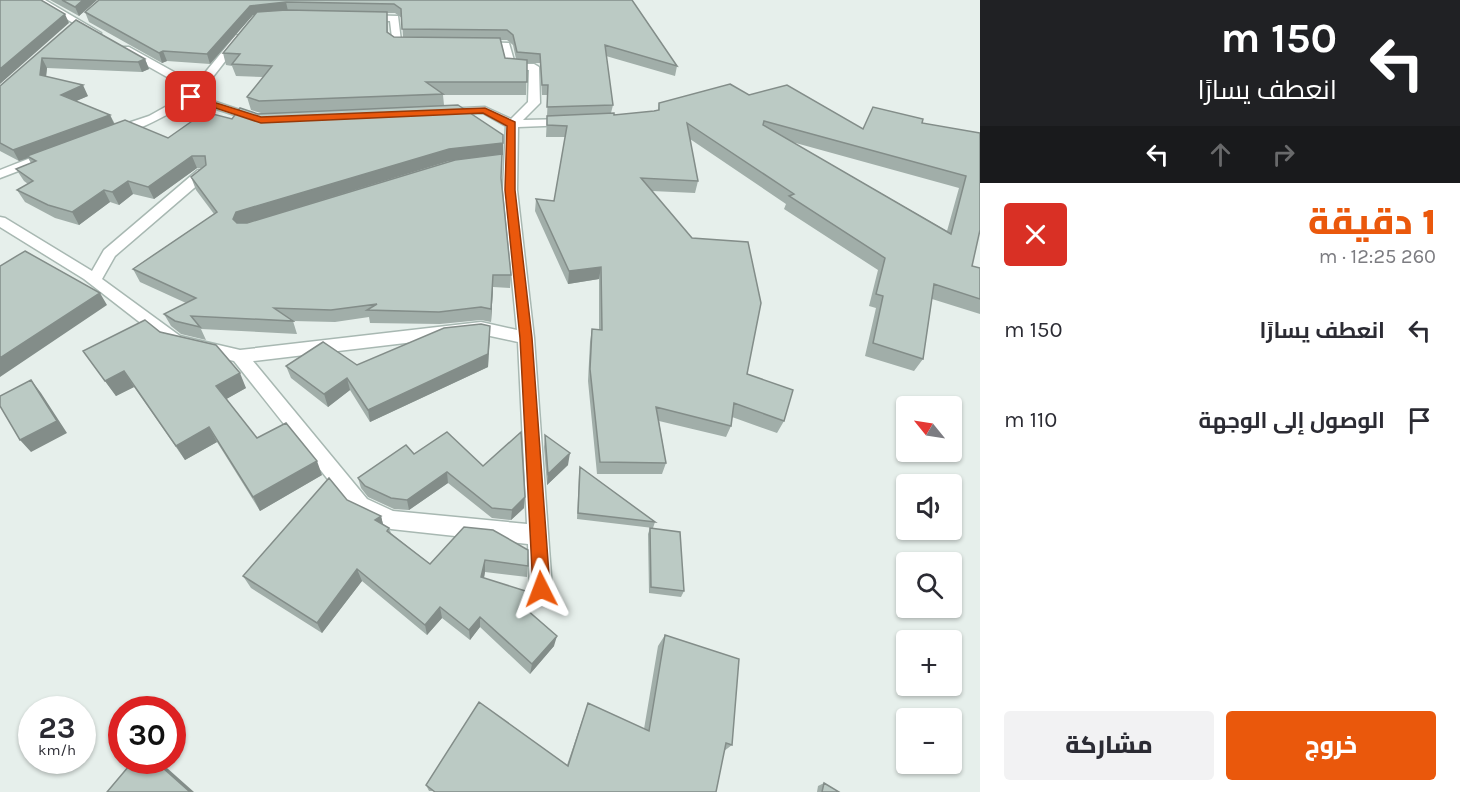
<!DOCTYPE html>
<html lang="ar">
<head>
<meta charset="utf-8">
<style>
	body { margin:0; font-family:Karla,Cairo,sans-serif; background:#f2f2f3; color:#2b2b33; direction:rtl; height:100vh; display:flex; flex-direction:column; font-size:22px; white-space:nowrap }
	* { box-sizing:border-box; margin:0 }
	p { font-size:20px; color:#7c7c81 }
	.icon { flex:none; width:33px; height:33px; fill:none; stroke:currentColor; stroke-width:2; stroke-linecap:round; stroke-linejoin:round }
	.map { position:relative; flex:1; overflow:hidden; direction:ltr }
	.side { display:flex; flex-direction:column; background:#fff; width:480px }
	.side>* { flex:none }
	.guide { background:#202124; color:#fff; overflow:hidden }
	.needle { width:39px; rotate:300deg }
	.controls { position:absolute; left:896px; top:396px; display:grid; gap:12px }
	.controls a { display:grid; place-items:center; width:66px; height:66px; border-radius:6px; background:#fff; box-shadow:0 2px 4px #0004; font-size:30px }
	.speed { position:absolute; left:18px; top:696px; display:flex; gap:12px; font-size:30px; font-weight:700; text-align:center }
	.speed>* { display:grid; place-content:center; width:78px; height:78px; border-radius:50%; background:#fff; box-shadow:0 2px 4px #0004; line-height:1 }
	.speed small { font-size:15px; font-weight:400 }
	.speed .limit { border:9px solid #d22; background:#fff; color:#111 }
	.pin { position:absolute; display:grid; place-items:center; width:51px; height:51px; color:#fff; margin:-26px; border-radius:12px; box-shadow:0 3px 9px #0006 }
	.me { position:absolute; width:66px; margin:-33px; rotate:357deg; stroke-linejoin:round; filter:drop-shadow(0 0 4px #0008) }
	.turn { display:flex; align-items:center; gap:21px; height:126px; padding:0 24px; font-size:27px }
	.turn .icon { width:78px; height:78px; stroke-width:2.5 }
	.turn b { display:block; font-size:42px; line-height:51px }
	.lanes { display:flex; align-items:center; height:57px; padding:0 24px; background:#0003; justify-content:center; gap:30px; direction:ltr }
	.lanes .off { opacity:.35 }
	.round { display:grid; place-items:center; flex:none; width:63px; height:63px; border-radius:6px; background:#f2f2f3 }
	.summary { display:flex; align-items:center; justify-content:space-between; height:102px; padding:0 24px }
	h1 { font-size:36px; font-weight:800; line-height:45px; color:#ea580c }
	.button { display:flex; gap:12px; margin-top:auto; padding:12px 24px }
	.button a { flex:1; height:69px; border-radius:6px; background:#ea580c; color:#fff; font-size:24px; font-weight:800; line-height:69px; text-align:center }
	.button a+a { background:#f2f2f3; color:#2b2b33 }
	ul { padding:0; list-style:none }
	li { display:flex; align-items:center; gap:18px; height:90px; padding:0 24px }
	li div { flex:1 }
	li b { display:block; font-size:22px }
	li em { font-style:normal }
	main { display:flex; flex:1; min-height:0 }
	.map>svg:first-child { display:block }
	.lines { fill:none; stroke-linecap:round; stroke-linejoin:round }
	.street-casing { stroke:#a8b8b2; stroke-width:3 }
	.street { fill:#fff; fill-rule:evenodd }
	.wall { fill:#a1aea9; fill-rule:evenodd }
	.shaded-wall { fill:#838d89 }
	.building { fill:#bbcac4; stroke:#838d89; stroke-width:1.5; fill-rule:evenodd }
	.route { fill:#ea580c; stroke:#983908; stroke-width:1.5 }
</style>
</head>
<body>
<main>
<section class="side">
<div class="guide">
<div class="turn"><svg class="icon" aria-label="left" viewBox="0 0 24 24"><path d="M17 20v-9H6M10 6l-5 5 5 5"/></svg><div><b>150 m</b>انعطف يسارًا</div></div>
<div class="lanes"><svg class="icon" aria-label="left" viewBox="0 0 24 24"><path d="M17 20v-9H6M10 6l-5 5 5 5"/></svg><svg class="icon off" aria-label="ahead" viewBox="0 0 24 24"><path d="M12 20V5M6 11l6-6 6 6"/></svg><svg class="icon off" aria-label="right" viewBox="0 0 24 24"><path d="M7 20v-9h11M14 6l5 5-5 5"/></svg></div>
</div>
<div class="summary"><div><h1>1 دقيقة</h1><p>260 m · 12:25</p></div><a class="round" style="background:#d93025;color:#fff"><svg class="icon" aria-label="close" viewBox="0 0 24 24"><path d="M6 6l12 12M18 6L6 18"/></svg></a></div>
<ul>
<li><svg class="icon" aria-label="left" viewBox="0 0 24 24"><path d="M17 20v-9H6M10 6l-5 5 5 5"/></svg><div><b>انعطف يسارًا</b></div><em>150 m</em></li>
<li><svg class="icon" aria-label="arrive" viewBox="0 0 24 24"><path d="M6 21V4h12l-3 4 3 4H6"/></svg><div><b>الوصول إلى الوجهة</b></div><em>110 m</em></li>
</ul>
<div class="button"><a>خروج</a><a>مشاركة</a></div>
</section>
<div class="map">
<svg width="980" height="792" viewBox="0 0 980 792">
	<rect width="100%" height="100%" fill="#e6efeb"/>
	<g class="lines">
		<g class="street-casing">
			<path id="street" d="M35,0H45L101,33L93,35Z
				M360,15L398,16L401,41L413,42L418,45L413,48L393,46L390,21L363,20L360,19Z
				M236,35L244,37L198,96L264,118V122H256L192,101C174,111 126,139 107,136V130L149,116L185,96L183,86L121,51V47H129L192,82L194,86Z
				M477,42L509,43L515,64H534L539,67L540,103L523,120L570,119L576,122L570,125L518,127L517,190L534,338L552,589L549,597L541,600L533,597L530,589L528,544L391,529L353,511L234,361L169,345L84,279L0,227V217L5,218L92,271L104,250L198,170H208L209,173L208,176L115,256L102,279L180,336L240,350L481,322L517,330L503,190L506,126L483,113L443,115L437,112L443,109L485,107L511,119L528,102L529,70L506,69L502,48L474,47L472,45ZM481,334L518,342L527,524L393,511L367,499L253,361Z
				M51,150L57,154L55,157L0,178V170Z"/>
		</g>
		<use href="#street" class="street"/>
	</g>
	<path class="wall" d="M50,0H97L79,16Z
		M99,0H632L677,66L675,76L606,56L613,105L611,113L614,115L654,111L658,110L659,103L749,95L863,129L922,123L980,133L972,266L980,268V314L932,299L923,359L914,371L865,356L876,308L869,306L878,270L784,209L786,204L690,139L698,181L695,193L652,191L747,374L784,421L777,433L732,417L731,426L726,437L659,421L666,463L662,474H597L588,381L590,342L592,329L599,330V279L568,284L535,211L536,199L554,201L565,137H546L548,95H542L540,63H527L526,95H443L444,105L503,135L501,180L511,275L510,288L493,287L491,322L481,320L440,324L370,323L369,317L335,322L293,321L297,334L201,329L206,340L181,334L171,326L164,314L186,303L140,282L133,269L214,214L196,190L191,177L201,168H197L154,199L133,194L119,205L110,202L79,225L55,218L25,202L17,190L28,184L24,181L16,169L31,163L28,158L19,161L0,151V86L76,20L145,59L149,69L142,72L47,68L46,77L88,96L76,101L110,115L115,124L168,138L232,119L261,113L251,110L247,97L263,77L236,76L232,66L226,65L223,53L256,14L253,15L210,64L167,61L162,63L89,22L85,12ZM387,13H395L402,18L403,37H394L388,33ZM501,40H507L513,45L516,59L505,58ZM792,142L959,188L947,231ZM454,160L247,223L449,161Z
		M160,332L246,388L226,399L257,438L322,475L260,511L217,442L185,460L134,387L116,396L83,351Z
		M490,338L488,367L370,422L350,390L328,407L291,378L286,366L357,365Z
		M545,435L568,465L547,485L544,447Z
		M414,454L524,508L511,520L492,518L448,483L409,510L394,509L368,497L361,488L358,478Z
		M580,467L655,522L653,528L577,519L579,473Z
		M347,500L381,516L383,525L389,528L391,533L430,564L464,527L528,566L527,577L485,572L484,578L533,605L529,612L554,646L530,674L480,627L470,640L442,618L427,635L362,581L322,633L251,588L243,576Z
		M650,528L684,591L681,597L649,593L648,534Z
		M665,635L732,745L724,751L716,792L429,791L426,785L567,765L588,703L644,729L658,646Z
		M824,783L839,792H817L818,786Z"/>
	<path class="shaded-wall" d="M83,0H97L79,16L75,7Z
		M286,2L288,11L253,15L210,64L207,54L250,6Z
		M65,14L69,23L0,84V69Z
		M163,51L167,61L162,63L159,53Z
		M42,58L47,68L45,85L40,75Z
		M145,59L149,69L142,72L138,62Z
		M83,85L88,96L67,105L61,95Z
		M110,115L115,126L27,156L28,158L19,161L13,150Z
		M503,143V155L449,161L240,225L237,231L233,219L236,212L449,149Z
		M192,156L197,168L154,199L148,187Z
		M128,181L133,194L119,205L112,192Z
		M104,190L110,202L79,225L72,212Z
		M601,267L599,279L568,284L569,271Z
		M493,275V287L491,322V309Z
		M100,293L107,305L0,377V358Z
		M490,326L488,367L370,422L368,410Z
		M124,371L134,387L116,396L105,381Z
		M240,373L246,388L223,401L216,386Z
		M347,378L350,390L328,407L324,394Z
		M31,380L41,393L67,433L31,452L20,440Z
		M209,427L217,442L185,460L176,446Z
		M570,453L568,465L547,485L548,474Z
		M317,461L322,475L260,511L253,497Z
		M447,472L448,483L409,510L407,500Z
		M525,497L524,508L511,520L512,510Z
		M381,516L384,528L375,520Z
		M485,560V572L482,588L481,577Z
		M357,569L362,581L322,633L317,623Z
		M535,594L533,605L525,620L526,609Z
		M440,607L442,618L427,635L425,625Z
		M480,617V627L470,640L469,630Z
		M557,636L554,646L530,674L532,664Z
		M154,760H158L194,792H190Z"/>
	<path class="building" d="M0,0H41L65,14L0,69Z
		M62,0H83L75,7Z
		M99,0H632L677,66L605,45L613,105L547,107L548,85H542L540,54L517,52L513,35L507,30L402,29L401,9L394,4L286,2L250,6L207,54L163,51L159,53L85,12Z
		M286,10L387,12V32L394,37L500,38L505,58L527,60V82H426L443,94L259,101L247,97L272,66L232,64L240,54L223,53L257,12Z
		M76,20L145,59L138,62L42,58L40,75L83,85L61,95L110,115L13,150L0,143V86Z
		M730,84L749,95L787,85L863,129L873,107L923,119L922,123L980,133V230L972,266L980,268V299L934,284L923,359L873,343L883,296L876,294L885,258L789,196L794,194L687,123L698,181L641,178L692,238L748,242L761,303L747,374L793,390L784,421L734,403L731,426L656,407L666,463L600,462L590,369L592,329L602,330L601,267L569,271L536,199L554,201L567,126L547,125V116L614,113V115L654,111L659,110V103ZM764,121L966,176L951,234L763,125Z
		M458,105L503,135V143L449,149L236,212L233,219L237,223H247L455,160L502,154L501,178L511,275H493L491,309L481,307L439,312L367,310L377,304L331,310L274,308L293,321L191,316L200,327L175,321L164,314L196,298L133,269L217,212L191,177L206,165L205,156H192L148,187L128,181L112,192L104,190L72,212L48,205L17,190L33,181L16,169L36,161L27,156L125,120L168,138L205,112L232,119L240,108L258,114Z
		M25,251L100,293L0,358V266Z
		M145,320L160,332L216,345L240,373L216,386L257,438L286,423L317,461L253,497L209,427L176,446L124,371L105,381L83,351Z
		M481,324L490,326L488,354L368,410L347,378L324,394L286,366L323,342L357,365L444,328Z
		M31,380L57,421L20,440L0,406V396Z
		M447,432L483,466L521,432L525,497L512,510L492,508L447,472L407,500L391,498L365,486L358,478L406,445L414,454Z
		M545,435L570,453L548,474Z
		M580,467L655,522L578,513Z
		M329,478L347,500L381,516L375,520L389,528L387,531L430,564L464,527L493,530L528,550V566L485,560L481,577L535,594L526,609L557,636L532,664L480,617L469,630L440,607L425,625L357,569L317,623L243,576Z
		M650,528L680,532L684,591L651,587Z
		M665,635L739,659L732,745L726,743L716,792H435L426,785L479,702L568,766L588,703L649,731Z
		M134,760H154L190,792H107Z
		M824,783L839,792H822Z"/>
	<path class="route" d="M191,95L261,117L485,108L515,122V190L532,338L550,589L547,595L541,598L535,595L533,589L520,338L505,190L507,126L483,113L261,123L188,99L187,97Z"/>
</svg>
<div class="controls">
<a><svg class="needle" viewBox="-14 -14 28 28"><path d="M0-13l5 13h-10z" fill="#e53935"/><path d="M0 13l5-13h-10z" fill="#7c7c81"/></svg></a>
<a><svg class="icon" aria-label="sound" viewBox="0 0 24 24"><path d="M4 9h4l5-4v14l-5-4H4zM17 9q2 3 0 6"/></svg></a>
<a><svg class="icon" aria-label="search" viewBox="0 0 24 24"><circle cx="10" cy="10" r="6"/><path d="M15 15l6 6"/></svg></a>
<a>+</a>
<a>−</a>
</div>
<div class="speed"><div>23<small>km/h</small></div><div class="limit">30</div></div>
<div class="pin" style="left:191px;top:97px;background:#d93025"><svg class="icon" aria-label="arrive" viewBox="0 0 24 24"><path d="M6 21V4h12l-3 4 3 4H6"/></svg></div>
<svg class="me" style="left:541px;top:589px" viewBox="-20 -20 40 40"><path d="M0-17L14 15 0 8-14 15z" fill="#ea580c" stroke="#fff" stroke-width="4"/></svg>
</div>
</main>
</body>
</html>
